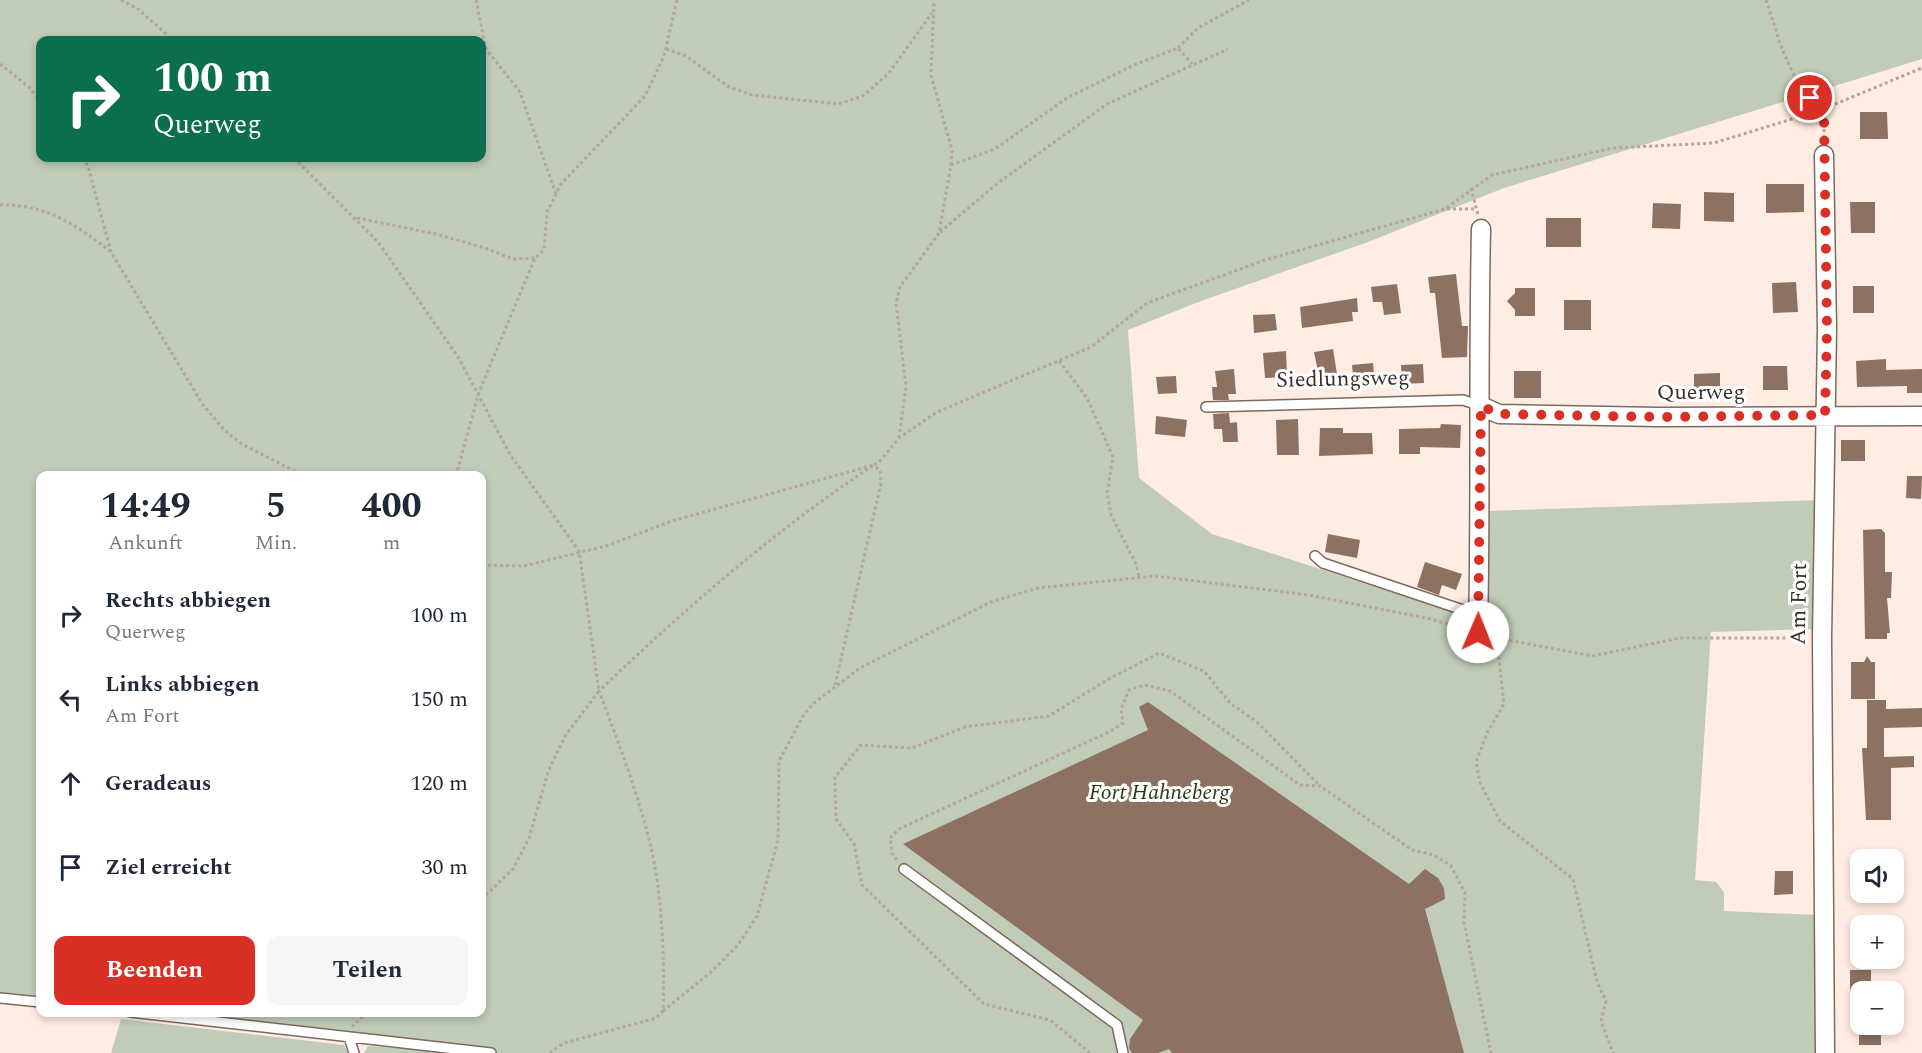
<!DOCTYPE html>
<html lang="de">
<head>
<meta charset="utf-8">
<style>
	body { margin:0; font-family:Spectral,serif; background:#f6f6f7; color:#1f2937; height:100vh; display:flex; flex-direction:column; font-size:22px; white-space:nowrap }
	* { box-sizing:border-box; margin:0 }
	p { font-size:20px; color:#747a83 }
	.icon { flex:none; width:33px; height:33px; fill:none; stroke:currentColor; stroke-width:2; stroke-linecap:round; stroke-linejoin:round }
	.map { position:relative; flex:1; overflow:hidden }
	.drawer { position:absolute; left:36px; top:471px; width:450px; height:546px; display:flex; flex-direction:column; background:#fff; border-radius:12px; box-shadow:0 3px 9px #0003 }
	.drawer>* { flex:none }
	.guide { position:absolute; left:36px; top:36px; width:450px; height:126px; border-radius:12px; box-shadow:0 3px 9px #0003; background:#0b6e4f; color:#fff; overflow:hidden }
	.buttons { position:absolute; left:1850px; top:849px; display:grid; gap:12px }
	.buttons a { display:grid; place-items:center; width:54px; height:54px; border-radius:12px; background:#fff; box-shadow:0 3px 9px #0003; font-size:30px }
	.pin { position:absolute; display:grid; place-items:center; width:51px; height:51px; color:#fff; margin:-26px; border:3px solid #fff; border-radius:50%; box-shadow:0 2px 6px #0007 }
	.me { position:absolute; width:66px; margin:-33px; rotate:1deg; stroke-linejoin:round; filter:drop-shadow(0 0 4px #0008) }
	.turn { display:flex; align-items:center; gap:21px; height:126px; padding:0 18px; font-size:27px }
	.turn .icon { width:78px; height:78px; stroke-width:2.5 }
	.turn b { display:block; font-size:42px; line-height:51px }
	.eta { display:flex; justify-content:space-evenly; align-items:center; height:102px; text-align:center }
	.eta b { font-size:36px; font-weight:700; line-height:42px }
	.button { display:flex; gap:12px; margin-top:auto; padding:12px 18px }
	.button a { flex:1; height:69px; border-radius:12px; background:#d93025; color:#fff; font-size:24px; font-weight:700; line-height:69px; text-align:center }
	.button a+a { background:#f6f6f7; color:#1f2937 }
	ul { padding:0; list-style:none }
	li { display:flex; align-items:center; gap:18px; height:84px; padding:0 18px }
	li div { flex:1 }
	li b { display:block; font-size:22px }
	li em { font-style:normal }
	.map>svg:first-child { display:block }
	.green { fill:#c0ccb7; fill-rule:evenodd }
	.building { fill:#8d7264 }
	.lines { fill:none; stroke-linecap:round; stroke-linejoin:round }
	.lane-casing { stroke:#7d695e; stroke-width:12 }
	.street-casing { stroke:#7d695e; stroke-width:21 }
	.path { stroke:#b4a59d; stroke-width:3; stroke-dasharray:3 3; stroke-linecap:butt }
	.lane { stroke:#fff; stroke-width:9 }
	.street { stroke:#fff; stroke-width:18 }
	.route { stroke:#d93025; stroke-width:10; stroke-dasharray:0 18 }
	.labels { text-anchor:middle; dominant-baseline:central; stroke-width:6; stroke-linejoin:round; paint-order:stroke }
	.street-label { font-size:22px; fill:#382f2b; stroke:#fff }
	.park-label { font-size:22px; font-style:italic; fill:#253b11; stroke:#fff }
</style>
</head>
<body>
<div class="map">
<svg width="1922" height="1053" viewBox="0 0 1922 1053">
	<rect width="100%" height="100%" fill="#ffece2"/>
	<path class="green" d="M0,0H1922V59L1504,188L1368,242L1201,301L1128,330L1139,478L1212,534L1483,622L1489,511L1820,500L1816,629L1711,632L1695,880L1716,882L1724,892V911L1817,915L1818,1053H496L338,1030L181,1013L482,1012V476H40V996L0,992ZM40,40H482V158H40Z
		M121,1019L344,1045L348,1053H111Z
		M368,1046L466,1053H364Z"/>
	<path class="building" d="M1860,112H1887L1888,139H1860Z
		M1766,184H1804V212L1766,213Z
		M1704,192L1734,193V222L1704,221Z
		M1850,202H1875V233H1851Z
		M1653,203L1681,204L1680,229L1652,228Z
		M1546,218H1581V247H1546Z
		M1456,274L1462,326H1468L1467,357L1442,358L1435,293H1430L1428,277Z
		M1796,282L1798,312L1773,313L1772,283Z
		M1397,284L1401,313L1384,315L1382,302H1373L1371,287Z
		M1853,286H1874V313H1853Z
		M1515,288H1535V316H1515V310L1507,301L1515,293Z
		M1357,298L1358,312H1352L1353,321L1302,328L1300,307Z
		M1564,300H1591V330H1564Z
		M1275,314L1277,330L1254,333L1253,315Z
		M1333,349L1337,374L1319,377L1314,352Z
		M1286,351L1287,377L1265,378L1263,353Z
		M1886,359V370L1922,369V393H1907V386L1857,387L1856,361Z
		M1373,363L1375,384L1354,386L1352,365Z
		M1423,364L1424,383L1402,384L1401,365Z
		M1763,366H1787L1788,390H1763Z
		M1234,369L1236,394H1228L1229,400H1213L1212,387H1217L1215,371Z
		M1514,371H1541V398H1514Z
		M1720,373V391H1694V374Z
		M1176,376L1177,393L1158,394L1156,377Z
		M1229,413L1230,423L1237,422L1238,442H1223L1222,429H1214L1213,414Z
		M1156,416L1187,420L1185,437L1155,434Z
		M1298,419L1299,455H1277L1276,420Z
		M1441,424L1461,425L1460,448L1420,447V454H1399V429L1440,428Z
		M1320,428H1343V433H1372L1373,454L1319,456Z
		M1841,440H1865V461H1841Z
		M1907,476H1922L1921,499L1906,498Z
		M1881,529L1885,533V572H1892L1891,598H1887L1890,633H1887V639H1865L1863,530Z
		M1328,534L1360,540L1357,558L1325,552Z
		M1425,562L1462,574L1456,590L1442,585L1439,595L1417,587Z
		M1867,656L1871,662H1875V699H1851V662H1864Z
		M1867,700H1886V709L1922,708V727L1884,728V757L1914,756V767L1891,768V820H1866L1862,748H1867Z
		M1148,702L1409,884L1425,869L1438,878L1444,888L1445,899L1425,909L1464,1053H1172L1169,1049L1158,1053H1132L1129,1048L1130,1039L1143,1020L903,844L1148,730L1139,707Z
		M1775,871H1793V894L1774,895Z
		M1850,970H1871V992H1850Z
		M1859,1024H1881V1045H1859Z"/>
	<g class="lines">
		<g class="lane-casing">
			<path id="lane" d="M1206,407L1463,400L1481,406
				M1315,556L1323,563L1478,615
				M904,869L1117,1025L1123,1053
				M0,998L40,1002
				M130,1012L491,1053
				M349,1037L354,1053"/>
		</g>
		<g class="street-casing">
			<path id="street" d="M1824,155L1827,329L1822,638L1825,1053
				M1481,406L1499,414L1658,417L1922,416
				M1478,632C1481,498 1478,364 1481,229"/>
		</g>
		<path class="path" d="M121,0L138,9L173,40
			M476,0L486,49L520,92L556,194
			M1766,0L1782,49L1799,86L1824,117V141
			M1178,48L1198,28L1249,0
			M666,49L686,56L729,87L752,95L838,104L863,96L889,73L932,13
			M0,64L29,87L40,101
			M82,158L88,166L111,252L203,405L225,431L242,444L304,476
			M294,158L378,242L458,357L511,456L579,551L599,691L565,736L548,772L529,838L513,869L482,899
			M951,165L995,149L1067,98L1134,65L1178,48L1192,64
			M1471,188L1478,215
			M0,205C46,204 75,224 111,252
			M1447,209H1477
			M357,218L436,234L485,248L513,259L535,258
			M940,232L998,183L1107,104L1228,49
			M1059,361L1087,398L1113,457L1107,493L1111,515L1136,564L1139,577
			M899,438L906,386L896,303L900,287L939,233L951,165L952,150L931,75L934,0
			M456,476L479,392L535,258L544,250L547,212L561,184L645,96L664,56L677,0
			M482,565L524,566L606,546L672,521L874,465C775,530 685,609 599,691C618,741 637,791 650,843C662,891 665,962 663,1011L656,1018L564,1043L549,1053
			M1492,637L1592,656L1680,638H1806
			M1497,639L1504,704L1487,733L1476,762L1480,783L1500,821L1573,879L1597,982L1606,1001L1601,1021L1613,1053
			M835,685L881,483L880,471L874,465L880,461L899,438L937,412L1091,347L1147,303L1265,260L1445,209L1492,175L1613,148L1714,143L1821,110L1922,68
			M897,860L892,853L890,838L899,829L1111,731L1123,723L1121,709L1129,690L1145,685L1170,691L1300,785L1320,786L1412,850L1434,855L1451,866L1465,893L1464,922L1491,1053
			M663,1011L711,972L738,945L757,916L778,840L779,761L804,714L814,703L860,668L991,602L1038,588L1155,576L1309,595L1431,619L1463,629
			M352,1027L363,1016L372,1012
			M1090,1053L1050,1020L984,1004L862,885L854,844L836,819L835,777L861,745L912,748L965,727L1049,716L1107,680L1159,653L1204,671L1231,704L1257,722L1320,786"/>
		<use href="#lane" class="lane"/>
		<use href="#street" class="street"/>
	</g>
	<g class="lines">
		<path class="route" d="M1478,632L1481,406L1499,414L1658,417L1825,415L1827,329L1824,117L1810,98"/>
	</g>
	<g class="labels">
		<g class="street-label">
			<text transform="translate(1343 379) rotate(-1)">Siedlungsweg</text>
			<text x="1701" y="392">Querweg</text>
			<text transform="translate(1799 604) rotate(-89)">Am Fort</text>
		</g>
		<g class="park-label">
			<text x="1159" y="792">Fort Hahneberg</text>
		</g>
	</g>
</svg>
<div class="buttons">
<a><svg class="icon" aria-label="sound" viewBox="0 0 24 24"><path d="M4 9h4l5-4v14l-5-4H4zM17 9q2 3 0 6"/></svg></a>
<a>+</a>
<a>−</a>
</div>
<div class="pin" style="left:1810px;top:98px;background:#d93025"><svg class="icon" aria-label="arrive" viewBox="0 0 24 24"><path d="M6 21V4h12l-3 4 3 4H6"/></svg></div>
<svg class="me" style="left:1478px;top:632px" viewBox="-20 -20 40 40"><circle r="19" fill="#fff"/><path d="M0-13L10 11 0 6-10 11z" fill="#d93025"/></svg>
<div class="guide">
<div class="turn"><svg class="icon" aria-label="right" viewBox="0 0 24 24"><path d="M7 20v-9h11M14 6l5 5-5 5"/></svg><div><b>100 m</b>Querweg</div></div>
</div>
<section class="drawer">
<div class="eta">
<div><b>14:49</b><p>Ankunft</p></div>
<div><b>5</b><p>Min.</p></div>
<div><b>400</b><p>m</p></div>
</div>
<ul>
<li><svg class="icon" aria-label="right" viewBox="0 0 24 24"><path d="M7 20v-9h11M14 6l5 5-5 5"/></svg><div><b>Rechts abbiegen</b><p>Querweg</p></div><em>100 m</em></li>
<li><svg class="icon" aria-label="left" viewBox="0 0 24 24"><path d="M17 20v-9H6M10 6l-5 5 5 5"/></svg><div><b>Links abbiegen</b><p>Am Fort</p></div><em>150 m</em></li>
<li><svg class="icon" aria-label="ahead" viewBox="0 0 24 24"><path d="M12 20V5M6 11l6-6 6 6"/></svg><div><b>Geradeaus</b></div><em>120 m</em></li>
<li><svg class="icon" aria-label="arrive" viewBox="0 0 24 24"><path d="M6 21V4h12l-3 4 3 4H6"/></svg><div><b>Ziel erreicht</b></div><em>30 m</em></li>
</ul>
<div class="button"><a>Beenden</a><a>Teilen</a></div>
</section>
</div>
</body>
</html>
